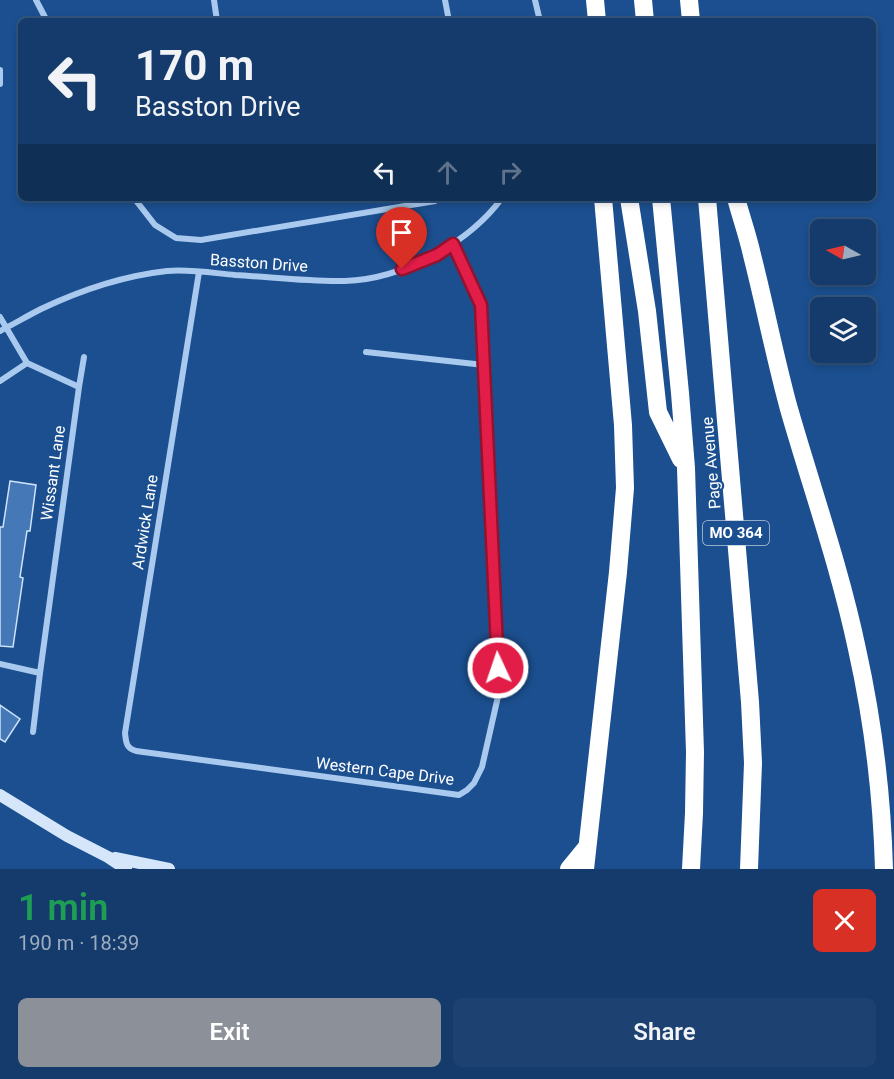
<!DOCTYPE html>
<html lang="en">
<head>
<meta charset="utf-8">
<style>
	body { margin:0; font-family:Roboto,sans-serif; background:#1d4271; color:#f1f3f6; height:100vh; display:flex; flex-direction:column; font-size:22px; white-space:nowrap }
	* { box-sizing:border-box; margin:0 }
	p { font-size:20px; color:#9dadc1 }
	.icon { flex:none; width:33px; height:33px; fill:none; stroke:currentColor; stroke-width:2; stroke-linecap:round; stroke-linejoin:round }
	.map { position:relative; height:869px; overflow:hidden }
	.drawer { display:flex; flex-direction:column; background:#143b6b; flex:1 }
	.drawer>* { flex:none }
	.guide { position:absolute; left:18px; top:18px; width:858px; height:183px; border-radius:9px; box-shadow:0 3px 9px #0003,0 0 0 2px #33557e; background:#143b6b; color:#f1f3f6; overflow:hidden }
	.needle { width:39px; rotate:278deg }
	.fabs { position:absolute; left:810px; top:219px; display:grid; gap:12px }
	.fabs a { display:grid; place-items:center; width:66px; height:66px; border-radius:9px; background:#143b6b; box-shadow:0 3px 9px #0003,0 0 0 2px #33557e; font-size:30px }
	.pin { position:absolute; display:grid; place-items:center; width:51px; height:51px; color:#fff; margin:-62px -26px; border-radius:50% 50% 50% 0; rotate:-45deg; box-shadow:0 0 6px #0007 }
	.pin .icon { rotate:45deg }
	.me { position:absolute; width:66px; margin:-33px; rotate:357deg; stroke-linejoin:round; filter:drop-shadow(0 0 4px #0008) }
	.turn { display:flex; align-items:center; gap:21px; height:126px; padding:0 18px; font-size:27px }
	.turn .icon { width:78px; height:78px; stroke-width:2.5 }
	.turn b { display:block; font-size:42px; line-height:51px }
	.lanes { display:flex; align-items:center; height:57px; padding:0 18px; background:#0003; justify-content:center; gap:30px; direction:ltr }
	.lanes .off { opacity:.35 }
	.round { display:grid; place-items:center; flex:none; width:63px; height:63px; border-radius:9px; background:#1d4271 }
	.head { display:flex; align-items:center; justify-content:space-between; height:102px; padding:0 18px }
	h1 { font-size:36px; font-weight:600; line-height:45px; color:#1e9e55 }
	.action { display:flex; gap:12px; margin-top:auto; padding:12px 18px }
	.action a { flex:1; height:69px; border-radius:9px; background:#8c9099; color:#fff; font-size:24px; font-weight:600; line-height:69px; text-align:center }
	.action a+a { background:#1d4271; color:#f1f3f6 }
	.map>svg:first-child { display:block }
	.building { fill:#4478b7; stroke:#cfe3fa; stroke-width:1.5 }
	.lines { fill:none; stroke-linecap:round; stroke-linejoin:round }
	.minor { stroke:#a9c9ee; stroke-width:6 }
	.secondary { stroke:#d6e6fa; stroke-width:12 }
	.motorway { stroke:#fff; stroke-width:18 }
	.route-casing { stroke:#92132f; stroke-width:15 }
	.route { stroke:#e11d48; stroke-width:10 }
	.labels { text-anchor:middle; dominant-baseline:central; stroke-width:4.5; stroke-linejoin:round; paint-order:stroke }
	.shield { fill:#1b4f8f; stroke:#bbcadd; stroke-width:1.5 }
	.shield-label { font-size:15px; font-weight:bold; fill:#fff }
	.street-label { font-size:16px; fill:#fff; stroke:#1b4f8f }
</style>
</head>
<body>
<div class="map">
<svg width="894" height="869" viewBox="0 0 894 869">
	<rect width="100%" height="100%" fill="#1b4f8f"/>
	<path class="building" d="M10,481L36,485L30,531H27L20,577L23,578L13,647L0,646V527H3Z
		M0,705L20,719L5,742L0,739Z"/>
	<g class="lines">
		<path class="minor" d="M36,0L47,21
			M214,0L217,21
			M445,0L449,21
			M535,0L540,21
			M0,70V84
			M134,198L155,225L176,238L201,240L435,201L440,198
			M199,272L125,733C126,742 126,748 136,751L459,795L467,790L474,783L482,767L499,692L481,305L453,244
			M0,317L27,363L79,387L40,673L33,732
			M0,331C14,324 27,316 41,309C81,290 122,276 167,271C189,269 213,273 235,275C271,277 309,282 345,281C402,279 468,244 502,198
			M366,352L484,365
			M0,381L27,363
			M79,387L84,357
			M0,664L40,673"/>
		<path class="secondary" d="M0,795L67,836L108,857L126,869
			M115,858L169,869"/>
		<path class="motorway" d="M595,0L597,21
			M643,0L645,21
			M689,0L691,21
			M629,198L647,311L658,412L681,459
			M661,198L680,393L686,468L695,752L694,813L691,869
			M707,198L750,702L753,763L749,869
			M736,198C741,217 748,236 752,255C765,306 775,358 789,409C812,489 840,568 857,649C873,721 882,795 884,869
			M569,869L587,847
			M585,869L618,572L625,488L623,425L603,198"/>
	</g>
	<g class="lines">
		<g class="route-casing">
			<path id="route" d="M402,269L437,255L453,244L481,305L498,668"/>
		</g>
		<use href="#route" class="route"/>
	</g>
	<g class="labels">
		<rect class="shield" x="703" y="521" width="66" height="24" rx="4.5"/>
		<g class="shield-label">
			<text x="736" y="533">MO 364</text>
		</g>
		<g class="street-label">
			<text transform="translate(259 263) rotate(4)">Basston Drive</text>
			<text transform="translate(711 463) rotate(-95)">Page Avenue</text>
			<text transform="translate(53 473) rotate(-82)">Wissant Lane</text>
			<text transform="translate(145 522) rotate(-81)">Ardwick Lane</text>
			<text transform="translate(385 771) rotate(7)">Western Cape Drive</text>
		</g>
	</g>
</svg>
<div class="fabs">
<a><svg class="needle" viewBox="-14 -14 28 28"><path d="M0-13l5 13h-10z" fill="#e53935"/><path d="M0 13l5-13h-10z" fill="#9dadc1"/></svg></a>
<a><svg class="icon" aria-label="layers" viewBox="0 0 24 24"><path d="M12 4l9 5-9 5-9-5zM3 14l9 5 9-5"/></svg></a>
</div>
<div class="pin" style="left:402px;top:269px;background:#d93025"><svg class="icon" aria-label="arrive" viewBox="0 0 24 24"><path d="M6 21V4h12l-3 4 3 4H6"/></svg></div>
<svg class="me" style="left:498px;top:668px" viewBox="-20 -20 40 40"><circle r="17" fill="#e11d48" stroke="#fff" stroke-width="3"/><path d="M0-11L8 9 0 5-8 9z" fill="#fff"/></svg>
<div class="guide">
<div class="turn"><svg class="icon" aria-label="left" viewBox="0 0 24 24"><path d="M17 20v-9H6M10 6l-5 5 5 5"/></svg><div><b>170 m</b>Basston Drive</div></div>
<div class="lanes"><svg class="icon" aria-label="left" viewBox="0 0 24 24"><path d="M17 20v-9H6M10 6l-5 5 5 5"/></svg><svg class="icon off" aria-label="ahead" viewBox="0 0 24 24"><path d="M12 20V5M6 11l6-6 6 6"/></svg><svg class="icon off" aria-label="right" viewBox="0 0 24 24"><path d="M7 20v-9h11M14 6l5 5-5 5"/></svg></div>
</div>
</div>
<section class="drawer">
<div class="head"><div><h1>1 min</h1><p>190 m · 18:39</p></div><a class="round" style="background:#d93025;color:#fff"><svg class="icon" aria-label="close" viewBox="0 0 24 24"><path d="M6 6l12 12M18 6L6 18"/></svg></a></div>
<div class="action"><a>Exit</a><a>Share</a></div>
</section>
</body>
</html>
